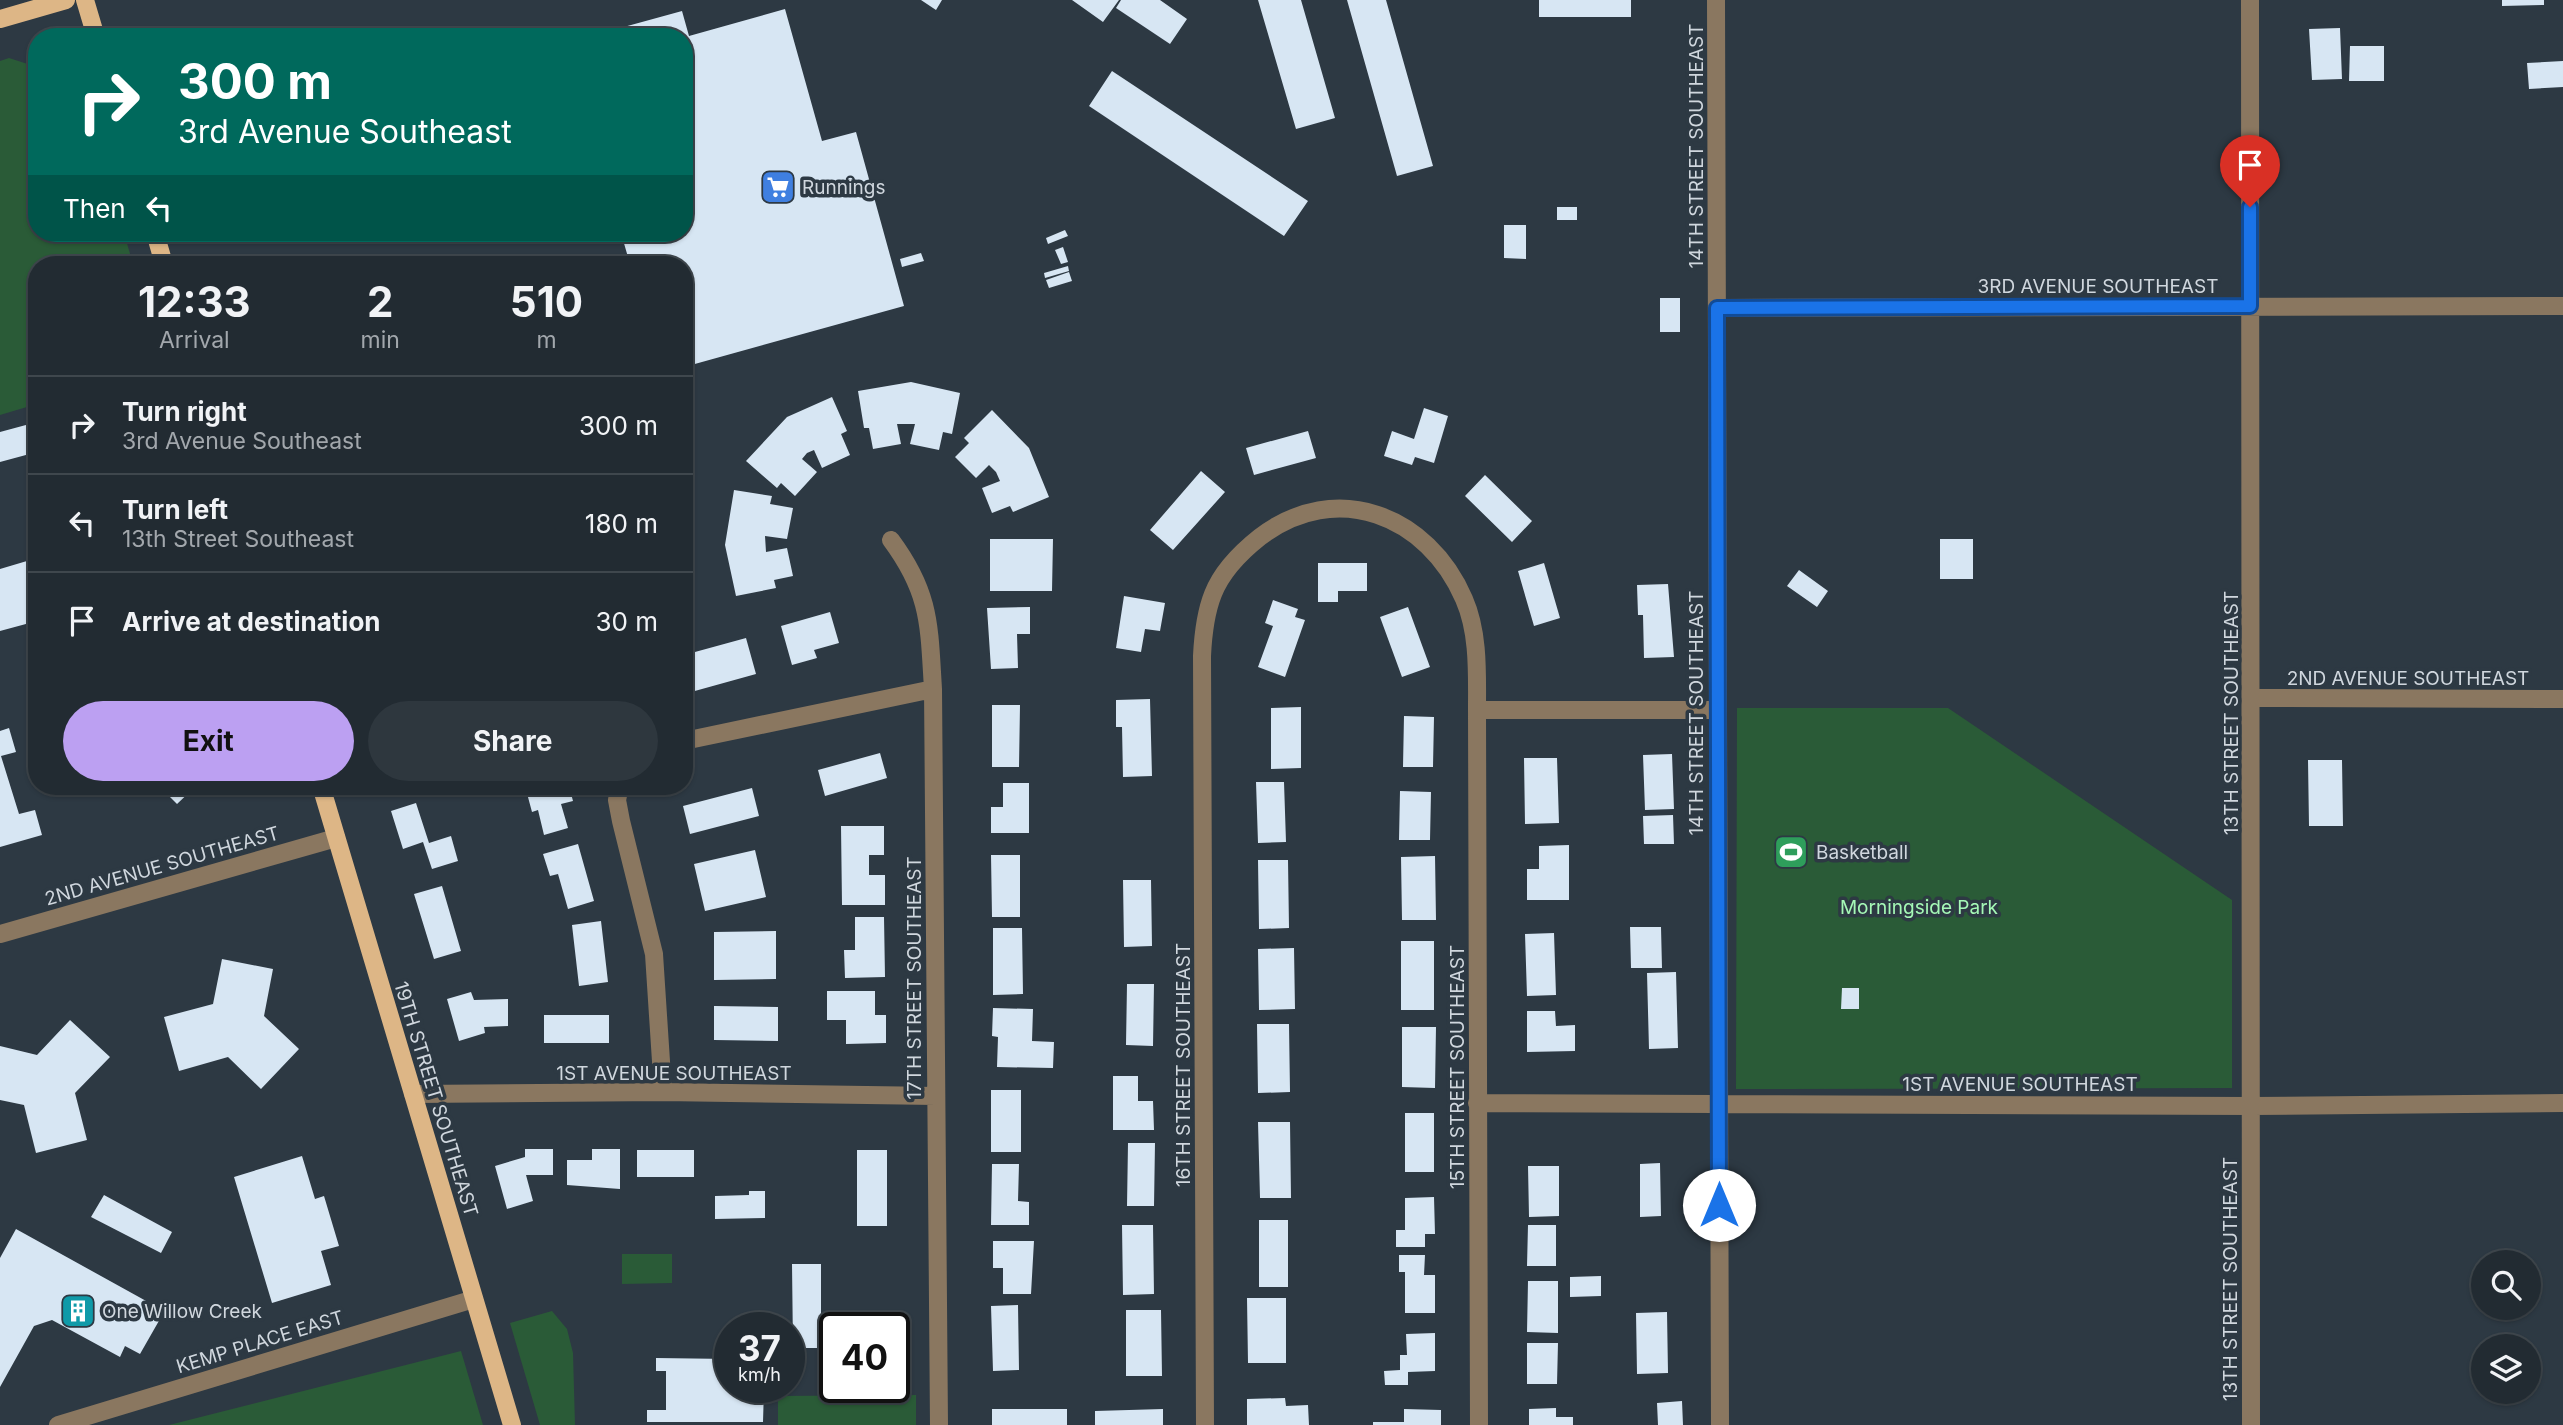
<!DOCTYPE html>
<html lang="en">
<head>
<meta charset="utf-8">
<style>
	body { margin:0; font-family:Inter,sans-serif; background:#2e373e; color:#f1f3f6; height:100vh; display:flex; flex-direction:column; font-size:26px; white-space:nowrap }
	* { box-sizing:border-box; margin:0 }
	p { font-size:23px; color:#a2a7ac }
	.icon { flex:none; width:38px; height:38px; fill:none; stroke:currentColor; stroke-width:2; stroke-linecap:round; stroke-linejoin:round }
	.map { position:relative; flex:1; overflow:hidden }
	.drawer { position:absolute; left:28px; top:256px; width:665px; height:539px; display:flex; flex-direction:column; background:#222b32; border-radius:28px; box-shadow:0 2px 5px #0004,0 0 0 2px #3f474d }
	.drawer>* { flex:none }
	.top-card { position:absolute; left:28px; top:28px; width:665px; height:214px; border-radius:28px; box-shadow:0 2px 5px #0004,0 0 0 2px #3f474d; background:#00695c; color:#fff; overflow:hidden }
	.controls { position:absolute; left:2471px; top:1250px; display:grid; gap:14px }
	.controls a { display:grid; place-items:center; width:70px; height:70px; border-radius:50%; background:#222b32; box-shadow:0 2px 5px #0004,0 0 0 2px #3f474d; font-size:35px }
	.speed { position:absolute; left:714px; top:1312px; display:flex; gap:14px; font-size:35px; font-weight:700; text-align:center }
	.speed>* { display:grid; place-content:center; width:91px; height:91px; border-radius:50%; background:#222b32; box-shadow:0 2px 5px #0004,0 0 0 2px #3f474d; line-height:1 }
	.speed small { font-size:18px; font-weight:400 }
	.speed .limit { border:4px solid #111; border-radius:10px; background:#fff; color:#111 }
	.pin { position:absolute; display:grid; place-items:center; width:60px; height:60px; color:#fff; margin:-72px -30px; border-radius:50% 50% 50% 0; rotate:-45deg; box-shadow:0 0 7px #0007 }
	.pin .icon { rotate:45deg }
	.me { position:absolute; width:77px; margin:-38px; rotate:0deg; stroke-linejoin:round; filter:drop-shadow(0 0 5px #0008) }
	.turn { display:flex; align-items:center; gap:24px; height:147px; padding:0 35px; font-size:32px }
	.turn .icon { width:91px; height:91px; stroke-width:2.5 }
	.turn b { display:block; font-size:49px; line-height:60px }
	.then { display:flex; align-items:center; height:66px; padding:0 35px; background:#0003; gap:14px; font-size:26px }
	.eta { display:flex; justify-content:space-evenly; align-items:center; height:119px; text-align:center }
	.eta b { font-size:42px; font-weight:700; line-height:49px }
	.button { display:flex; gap:14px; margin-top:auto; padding:14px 35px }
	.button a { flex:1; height:80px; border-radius:42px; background:#bca0f2; color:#111; font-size:28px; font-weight:700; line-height:80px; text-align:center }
	.button a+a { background:#2e373e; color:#f1f3f6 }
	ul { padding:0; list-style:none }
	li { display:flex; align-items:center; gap:21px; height:98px; padding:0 35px; border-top:2px solid #3f474d }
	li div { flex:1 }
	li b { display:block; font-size:26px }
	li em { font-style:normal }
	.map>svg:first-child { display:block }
	.green { fill:#2a5b37 }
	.building { fill:#d7e6f3 }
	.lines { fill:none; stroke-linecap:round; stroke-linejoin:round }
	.minor { stroke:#8a7760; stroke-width:18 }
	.major { stroke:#ddb686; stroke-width:18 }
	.route-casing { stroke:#114b97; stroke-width:18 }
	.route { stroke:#1a73e8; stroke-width:12 }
	.labels { text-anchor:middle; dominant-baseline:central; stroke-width:7; stroke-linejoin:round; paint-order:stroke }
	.street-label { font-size:19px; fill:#d0d7de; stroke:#2d3943 }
	.poi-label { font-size:19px; fill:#d0d7de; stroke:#2d3943; text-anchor:start }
	.park-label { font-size:19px; fill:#a5f8b6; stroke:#2d3943 }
</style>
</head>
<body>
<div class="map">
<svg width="2563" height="1425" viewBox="0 0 2563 1425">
	<rect width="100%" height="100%" fill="#2d3943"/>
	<path class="green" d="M9,58L37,67V233H124L133,264H37V404L0,415V61Z
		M1737,708H1948L2232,900V1088L1736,1089Z
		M622,1254H672V1283L622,1284Z
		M552,1311L567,1329L573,1353L575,1425H540L510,1323Z
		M461,1351L483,1425H169Z
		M916,1395V1425H778V1396Z"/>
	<path class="building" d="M921,0H942L936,10Z
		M1072,0H1119L1103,22Z
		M1121,0H1160L1187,19L1170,44L1116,8Z
		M1258,0H1301L1335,118L1296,129Z
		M1347,0H1386L1433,166L1397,176Z
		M1539,0H1631V17H1539Z
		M2502,0H2544V5L2502,6Z
		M785,9L822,141L856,132L904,306L684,367V264H630L621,233H684V37L591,36L682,11L689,36Z
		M2340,28L2342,79L2312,80L2309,29Z
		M2350,46H2384V81H2349Z
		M2563,61V87L2529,89L2527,63Z
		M1112,71L1308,201L1284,236L1089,106Z
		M1557,207H1577V220H1557Z
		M1504,225H1526V259L1504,258Z
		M1065,230L1068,236L1048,244L1046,238Z
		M1063,247L1068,262L1061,264L1055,250Z
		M921,253L924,261L902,267L900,259Z
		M1068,266L1069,271L1045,278L1044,273Z
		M1069,272L1072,281L1049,288L1046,280Z
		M1660,298H1680V332H1660Z
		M911,382L960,393L952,434L943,432L939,450L910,444L915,424H897L901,444L873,449L869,428H864L858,391Z
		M832,397L847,431L841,434L850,455L822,468L814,450L807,453L802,459L817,472L795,496L781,483L777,488L746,461L787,417Z
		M1424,408L1448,416L1434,463L1415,457L1412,465L1384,456L1392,431L1414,439Z
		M992,410L1029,448L1049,497L1013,512L1010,506L992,513L982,488L1000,481L996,472L989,465L976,478L955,457L969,443L964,438Z
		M37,422V452L0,462V432Z
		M1308,431L1316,458L1254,475L1246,448Z
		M1201,471L1225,492L1173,550L1150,530Z
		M1485,475L1532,521L1512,542L1465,496Z
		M734,490L772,496L770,504L793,508L787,539L765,536L766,552L787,548L793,576L774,580L776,588L736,596L725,545Z
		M990,539H1053L1052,591H990Z
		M1940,539H1973V579H1940Z
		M37,558V621L0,631V569Z
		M1318,563H1367V591H1338V602H1318Z
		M1544,563L1560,618L1534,626L1518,571Z
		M1799,570L1828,591L1817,607L1787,586Z
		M1668,584L1674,657L1644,658L1643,615H1638L1637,585Z
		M1124,596L1165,603L1160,631L1145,629L1141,652L1116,648Z
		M1273,600L1298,609L1295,617L1305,620L1285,677L1258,667L1273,626L1265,623Z
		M1030,607V634H1017L1018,668L991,669L987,608Z
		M1408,607L1430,667L1402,677L1380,617Z
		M830,612L839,643L814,650L817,658L792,665L781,626Z
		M746,638L756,674L684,694V655Z
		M1150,699L1152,776L1123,777L1122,727H1116V700Z
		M992,705H1020L1019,767H992Z
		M1301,707V768L1271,769V708Z
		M1404,716L1434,717L1433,767H1403Z
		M9,728L16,752L1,756L19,814L35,810L42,835L0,847V731Z
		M880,753L887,778L825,796L818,770Z
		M1672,754L1674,809L1645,810L1643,755Z
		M1524,758H1557L1559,823L1525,824Z
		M2308,760H2342L2343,826H2309Z
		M1256,782H1284L1286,842L1258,843Z
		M1003,783H1029V833H991V807H1003Z
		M159,786H196L177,804Z
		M383,786H413L386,795Z
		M525,786H569L573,801L561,804L568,828L544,835L538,810L532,812Z
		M752,788L759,816L690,834L683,806Z
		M1400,791L1431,792L1430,840H1399Z
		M416,803L429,843L451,836L458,861L432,869L423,842L403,849L391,811Z
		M1673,815L1674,844H1644L1643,816Z
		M841,826H884V855H869V875H885V905H842Z
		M578,844L594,901L568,909L558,874L550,876L543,854Z
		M1569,845V900H1527V869H1539V846Z
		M755,850L766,897L705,911L694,864Z
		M991,855H1020V917H992Z
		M1435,856L1436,920H1402L1401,857Z
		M1258,860H1288L1289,928L1259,929Z
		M1123,880H1151L1152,946L1124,947Z
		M442,886L461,951L434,959L414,894Z
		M855,917H884L885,977L845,978L844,950H855Z
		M601,921L608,982L579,986L572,925Z
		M1630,927H1661L1662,968H1631Z
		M993,928H1022L1023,994L993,995Z
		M776,931V979L714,980V932Z
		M1554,933L1556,995L1527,996L1525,934Z
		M1401,941H1434V1010H1401Z
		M1294,948L1295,1009L1259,1010L1258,949Z
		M222,959L273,969L264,1016L299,1049L261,1089L228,1057L179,1071L164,1017L213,1004Z
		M1676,972L1678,1048L1649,1049L1647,973Z
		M1127,984H1154L1153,1046L1126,1045Z
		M1842,988H1859V1009H1841Z
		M827,991H875V1015H886V1043L846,1044V1020H827Z
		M471,992L474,1000L508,999V1026L484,1027L485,1033L459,1041L447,999Z
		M714,1006L778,1007V1041L714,1040Z
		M993,1008L1033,1009L1032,1041L1054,1042L1053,1068L997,1067L998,1037L992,1036Z
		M1527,1011H1555L1556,1026L1575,1025V1051L1527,1052Z
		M544,1015H609V1043H544Z
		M70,1020L110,1057L75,1093L87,1140L36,1153L24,1105L0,1100V1046L37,1055Z
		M1257,1024H1289L1290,1092L1258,1093Z
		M1402,1027H1436L1435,1088L1402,1087Z
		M1113,1076H1138V1101H1153L1154,1130H1113Z
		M991,1090H1021V1152H991Z
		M1405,1113H1434V1172H1405Z
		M1258,1122H1290L1291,1198H1260Z
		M1128,1143H1155L1154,1206H1127Z
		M525,1149H553V1175H526L533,1201L507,1209L495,1166L525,1157Z
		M592,1149H620V1189L567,1185V1160H592Z
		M637,1150H694V1177H637Z
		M857,1150H887V1226H857Z
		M302,1156L315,1199L324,1196L339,1246L321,1251L331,1285L272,1303L234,1177Z
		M1660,1163L1661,1216L1640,1217V1164Z
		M992,1164H1019L1018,1201L1029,1202V1225H991Z
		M1528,1166H1559V1216L1529,1217Z
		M749,1191H765V1218L715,1219V1196L749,1195Z
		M104,1195L172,1232L161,1253L91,1217Z
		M1434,1197L1435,1234H1425V1247H1396V1230H1405V1198Z
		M1259,1220H1288V1287H1259Z
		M1122,1225H1153L1154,1294L1123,1295Z
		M1528,1225H1556V1266H1527Z
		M16,1229L157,1307L153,1315L160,1319L140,1354L125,1346L120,1357L52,1320L34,1326L0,1387V1258Z
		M993,1241H1034L1031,1294H1003V1268H993Z
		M1399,1255H1425L1424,1275H1435V1313H1405V1272H1399Z
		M792,1264H821V1348H793Z
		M1601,1276V1296L1570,1297V1277Z
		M1528,1281H1558V1333L1527,1332Z
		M1247,1298H1286V1363H1248Z
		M1018,1305L1019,1370L993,1371L991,1306Z
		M1126,1310H1161L1162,1376H1126Z
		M1667,1312L1668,1373L1637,1374L1636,1313Z
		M1435,1333V1371L1408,1372V1385H1385L1384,1371L1400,1370V1355H1407L1406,1334Z
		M1527,1343H1558L1557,1384H1527Z
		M656,1358L730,1359V1388H764L763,1422H647V1410H666V1371H656Z
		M1285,1398L1286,1406L1308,1405L1309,1425H1247V1399Z
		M1682,1401L1683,1425H1658L1657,1403Z
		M1556,1408V1417H1573V1425H1529V1409Z
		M992,1409H1067V1425H992Z
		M1163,1409V1425H1095V1411Z
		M1404,1409L1441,1410V1425H1373V1422H1404Z"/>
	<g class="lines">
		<path class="minor" d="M1716,0L1720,1425
			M2250,0L2251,1425
			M1717,308L2563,306
			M891,540C931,594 929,626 933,689L939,1425
			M2252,698L2563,699
			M1477,710H1717
			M684,741L933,689
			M620,786L617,800L621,821L654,954L663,1092
			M0,934L336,838
			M413,1094L663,1092L936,1096
			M1477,1103L2252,1106L2563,1103
			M58,1425L474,1299
			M1205,1425L1202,656C1203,635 1205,614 1213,594C1222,571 1241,552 1260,537C1336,479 1428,515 1464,599C1479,633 1477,674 1477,710L1479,1425"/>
		<path class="major" d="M85,0L96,37
			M0,19L66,0
			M155,233L164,264
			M321,786L512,1425"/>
	</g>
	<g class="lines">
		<g class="route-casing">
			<path id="route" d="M1719,1205L1717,308L2250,306V207"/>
		</g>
		<use href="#route" class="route"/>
	</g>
	<defs>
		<g id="supermarket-square" transform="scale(1.75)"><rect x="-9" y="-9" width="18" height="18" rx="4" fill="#3f7fe0" stroke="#2d3943"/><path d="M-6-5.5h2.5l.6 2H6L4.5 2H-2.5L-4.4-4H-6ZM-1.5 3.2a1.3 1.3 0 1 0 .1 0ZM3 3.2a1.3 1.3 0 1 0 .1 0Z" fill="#fff"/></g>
		<g id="stadium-square" transform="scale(1.75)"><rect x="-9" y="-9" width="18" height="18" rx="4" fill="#2e9e5b" stroke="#2d3943"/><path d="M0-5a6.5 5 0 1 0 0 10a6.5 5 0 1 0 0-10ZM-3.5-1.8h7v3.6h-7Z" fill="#fff"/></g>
		<g id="building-square" transform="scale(1.75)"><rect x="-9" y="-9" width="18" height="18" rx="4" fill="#0f9aa8" stroke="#2d3943"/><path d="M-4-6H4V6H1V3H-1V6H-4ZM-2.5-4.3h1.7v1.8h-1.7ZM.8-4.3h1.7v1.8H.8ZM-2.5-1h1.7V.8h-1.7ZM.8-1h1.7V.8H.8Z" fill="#fff"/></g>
	</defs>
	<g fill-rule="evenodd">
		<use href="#supermarket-square" x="778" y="187"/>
		<use href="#stadium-square" x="1791" y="852"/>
		<use href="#building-square" x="78" y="1311"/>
	</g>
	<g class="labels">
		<g class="street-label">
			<text transform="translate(1696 146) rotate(-90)">14TH STREET SOUTHEAST</text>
			<text x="2098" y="286">3RD AVENUE SOUTHEAST</text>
			<text x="2408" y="678">2ND AVENUE SOUTHEAST</text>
			<text transform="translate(1696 713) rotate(-90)">14TH STREET SOUTHEAST</text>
			<text transform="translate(2231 713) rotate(-90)">13TH STREET SOUTHEAST</text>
			<text transform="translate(162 866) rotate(-16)">2ND AVENUE SOUTHEAST</text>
			<text transform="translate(914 978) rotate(-90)">17TH STREET SOUTHEAST</text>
			<text transform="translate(1183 1065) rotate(-90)">16TH STREET SOUTHEAST</text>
			<text transform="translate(1457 1067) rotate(-90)">15TH STREET SOUTHEAST</text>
			<text x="674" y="1073">1ST AVENUE SOUTHEAST</text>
			<text x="2020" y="1084">1ST AVENUE SOUTHEAST</text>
			<text transform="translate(436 1099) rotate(73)">19TH STREET SOUTHEAST</text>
			<text transform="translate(2230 1279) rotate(-90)">13TH STREET SOUTHEAST</text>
			<text transform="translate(260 1342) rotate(-17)">KEMP PLACE EAST</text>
		</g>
		<g class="poi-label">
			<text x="802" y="187">Runnings</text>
			<text x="1816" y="852">Basketball</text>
			<text x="102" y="1311">One Willow Creek</text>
		</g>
		<g class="park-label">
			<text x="1919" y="907">Morningside Park</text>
		</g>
	</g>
</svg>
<div class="controls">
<a><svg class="icon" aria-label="search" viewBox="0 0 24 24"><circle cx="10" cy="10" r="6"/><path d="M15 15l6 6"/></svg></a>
<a><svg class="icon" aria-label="layers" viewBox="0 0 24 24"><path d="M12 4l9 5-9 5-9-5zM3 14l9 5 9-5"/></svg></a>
</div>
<div class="speed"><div>37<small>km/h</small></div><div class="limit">40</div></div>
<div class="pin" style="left:2250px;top:207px;background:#d93025"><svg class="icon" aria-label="arrive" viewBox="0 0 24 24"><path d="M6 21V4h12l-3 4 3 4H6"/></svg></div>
<svg class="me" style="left:1719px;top:1205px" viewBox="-20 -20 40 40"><circle r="19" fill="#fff"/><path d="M0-13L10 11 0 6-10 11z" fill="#1a73e8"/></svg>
<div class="top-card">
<div class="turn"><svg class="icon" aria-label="right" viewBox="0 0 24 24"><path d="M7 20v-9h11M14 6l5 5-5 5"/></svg><div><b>300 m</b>3rd Avenue Southeast</div></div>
<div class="then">Then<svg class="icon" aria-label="left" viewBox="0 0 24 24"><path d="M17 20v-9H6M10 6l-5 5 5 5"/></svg></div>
</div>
<section class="drawer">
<div class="eta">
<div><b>12:33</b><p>Arrival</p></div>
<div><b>2</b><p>min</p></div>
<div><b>510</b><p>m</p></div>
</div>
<ul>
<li><svg class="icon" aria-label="right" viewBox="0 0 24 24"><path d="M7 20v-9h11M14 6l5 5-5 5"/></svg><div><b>Turn right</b><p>3rd Avenue Southeast</p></div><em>300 m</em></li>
<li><svg class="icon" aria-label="left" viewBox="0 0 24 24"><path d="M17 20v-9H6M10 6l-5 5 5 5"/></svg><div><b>Turn left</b><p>13th Street Southeast</p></div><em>180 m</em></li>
<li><svg class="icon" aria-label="arrive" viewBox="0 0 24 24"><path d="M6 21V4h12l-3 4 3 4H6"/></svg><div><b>Arrive at destination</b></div><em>30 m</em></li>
</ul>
<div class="button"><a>Exit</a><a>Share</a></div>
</section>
</div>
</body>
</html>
